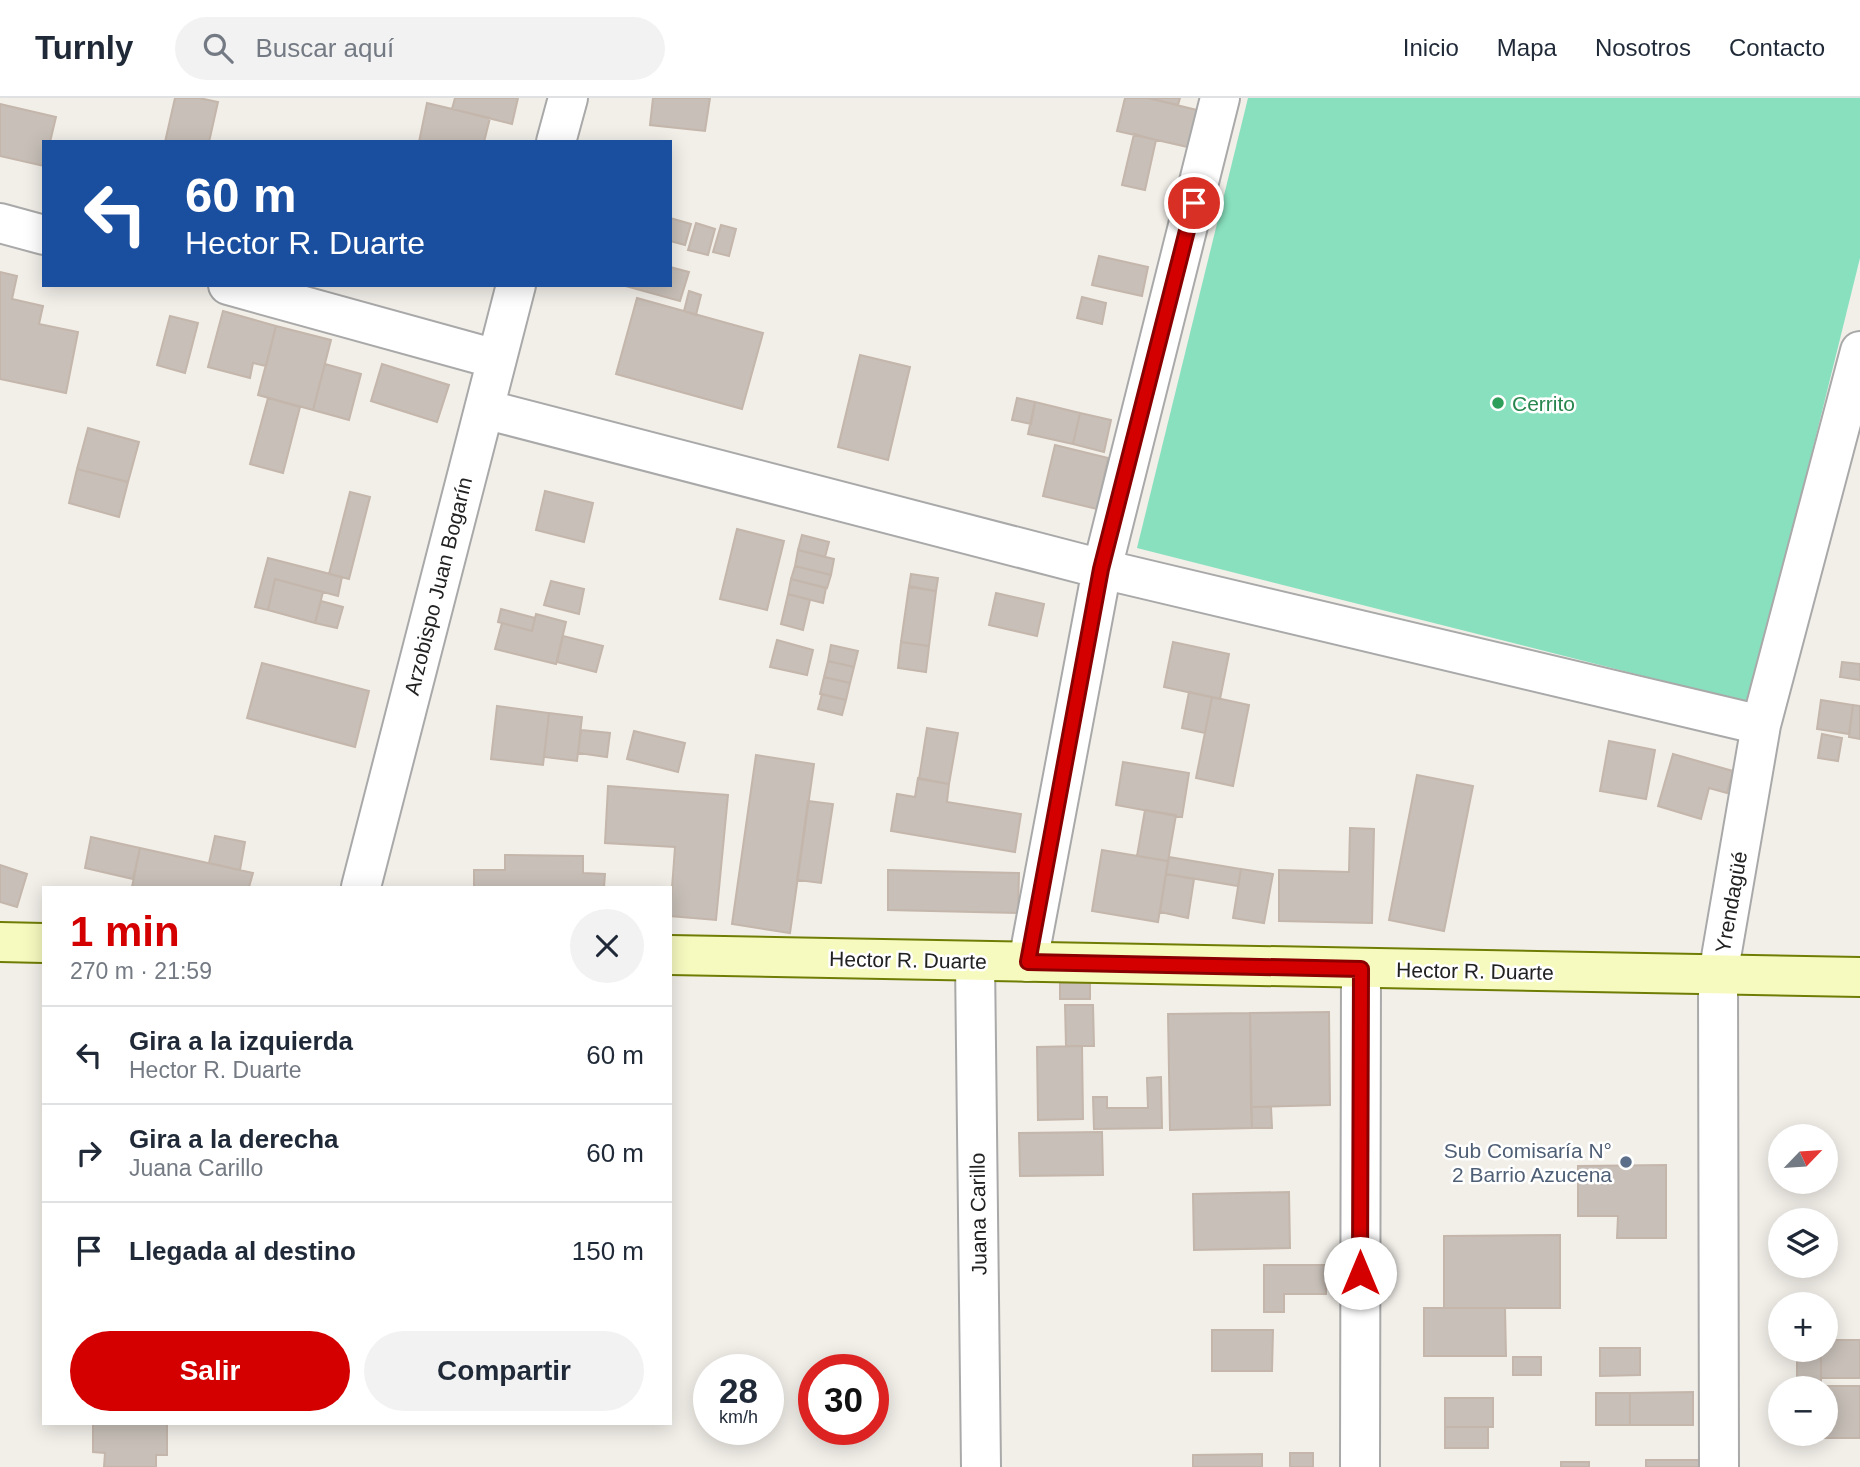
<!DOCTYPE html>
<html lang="es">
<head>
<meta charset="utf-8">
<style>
	body { margin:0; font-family:Arial,sans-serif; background:#f2f2f3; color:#1f2937; height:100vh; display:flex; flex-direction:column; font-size:26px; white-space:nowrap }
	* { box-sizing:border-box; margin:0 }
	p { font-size:23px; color:#747a83 }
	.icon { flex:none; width:38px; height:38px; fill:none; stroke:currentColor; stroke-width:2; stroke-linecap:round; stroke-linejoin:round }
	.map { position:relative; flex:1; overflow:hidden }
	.drawer { position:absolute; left:42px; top:788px; width:630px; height:539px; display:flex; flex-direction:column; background:#fff; border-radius:0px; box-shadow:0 4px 18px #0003 }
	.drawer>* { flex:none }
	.top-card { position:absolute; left:42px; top:42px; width:630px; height:147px; border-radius:0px; box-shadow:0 4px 18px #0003; background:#1a4fa0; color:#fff; overflow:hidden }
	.needle { width:46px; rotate:65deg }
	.controls { position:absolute; left:1768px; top:1026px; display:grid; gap:14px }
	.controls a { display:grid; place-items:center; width:70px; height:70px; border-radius:50%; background:#fff; box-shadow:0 4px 18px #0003; font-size:35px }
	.speed { position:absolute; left:693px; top:1256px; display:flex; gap:14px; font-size:35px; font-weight:700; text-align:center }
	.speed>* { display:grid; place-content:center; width:91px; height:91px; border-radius:50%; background:#fff; box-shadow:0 4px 18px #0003; line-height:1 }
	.speed small { font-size:18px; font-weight:400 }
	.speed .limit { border:10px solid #d22; background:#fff; color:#111 }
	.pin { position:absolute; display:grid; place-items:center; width:60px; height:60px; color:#fff; margin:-30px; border:4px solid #fff; border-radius:50%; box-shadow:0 2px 7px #0007 }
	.me { position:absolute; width:77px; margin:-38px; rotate:0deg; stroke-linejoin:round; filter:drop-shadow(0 0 5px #0008) }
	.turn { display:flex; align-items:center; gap:24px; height:147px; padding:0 28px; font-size:32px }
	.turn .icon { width:91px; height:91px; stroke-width:2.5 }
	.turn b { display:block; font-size:49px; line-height:60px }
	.round { display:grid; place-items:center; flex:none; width:74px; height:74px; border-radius:37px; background:#f2f2f3 }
	.summary { display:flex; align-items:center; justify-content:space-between; height:119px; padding:0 28px }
	h1 { font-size:42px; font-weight:700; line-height:52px; color:#d40000 }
	.action { display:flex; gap:14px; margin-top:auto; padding:14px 28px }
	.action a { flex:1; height:80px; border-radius:42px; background:#d40000; color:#fff; font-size:28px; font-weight:700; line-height:80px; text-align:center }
	.action a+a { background:#f2f2f3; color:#1f2937 }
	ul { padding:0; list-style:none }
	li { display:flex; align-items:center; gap:21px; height:98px; padding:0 28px; border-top:2px solid #e0e1e3 }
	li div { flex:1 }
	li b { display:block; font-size:26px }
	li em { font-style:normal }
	header { display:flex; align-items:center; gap:42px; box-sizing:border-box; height:98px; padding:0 35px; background:#fff; border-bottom:2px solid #e0e1e3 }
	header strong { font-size:33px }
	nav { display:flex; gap:38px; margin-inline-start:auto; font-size:24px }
	.search { width:490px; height:63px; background:#f2f2f3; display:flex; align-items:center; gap:18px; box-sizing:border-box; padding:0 24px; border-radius:38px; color:#747a83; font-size:26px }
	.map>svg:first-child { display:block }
	.pitch { fill:#88e0be }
	.building { fill:#c7bfb8; stroke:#c4b6ab; stroke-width:2 }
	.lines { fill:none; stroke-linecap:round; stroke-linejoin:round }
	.street-casing { stroke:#a9a9a9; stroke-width:42 }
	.secondary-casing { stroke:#707d05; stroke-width:42 }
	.street { stroke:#fff; stroke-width:38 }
	.secondary { stroke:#f7fabf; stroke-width:38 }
	.route-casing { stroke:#8a0000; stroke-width:18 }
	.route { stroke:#d40000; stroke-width:12 }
	.leisure-dot { fill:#2e9e5b; stroke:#fff; stroke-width:2.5 }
	.service-dot { fill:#5c6f8a; stroke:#fff; stroke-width:2.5 }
	.labels { text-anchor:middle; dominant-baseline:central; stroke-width:5; stroke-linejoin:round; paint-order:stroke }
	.leisure-label { font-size:21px; fill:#27864d; stroke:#fff; text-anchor:start }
	.street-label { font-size:21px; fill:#222; stroke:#fff }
	.service-label { font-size:21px; fill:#4e5e75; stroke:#fff; text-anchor:end }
</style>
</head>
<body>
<header>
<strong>Turnly</strong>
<div class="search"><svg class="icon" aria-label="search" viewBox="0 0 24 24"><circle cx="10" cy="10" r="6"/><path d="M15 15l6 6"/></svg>Buscar aquí</div>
<nav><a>Inicio</a><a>Mapa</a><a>Nosotros</a><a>Contacto</a></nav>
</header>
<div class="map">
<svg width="1860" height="1369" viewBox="0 0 1860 1369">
	<rect width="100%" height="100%" fill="#f2efe9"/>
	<path class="pitch" d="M1248,0H1860V160L1750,605L1137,450Z"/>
	<path class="building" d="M175,0H199L218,4L209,44H165Z
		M455,0H518L512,26L452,11Z
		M653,0H710L705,33L650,27Z
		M1125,0H1148L1201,13L1192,50L1117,33Z
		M1148,0H1180L1178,7Z
		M427,5L490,20L484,44H419Z
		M0,6L56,19L50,44H44V68L0,58Z
		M1134,36L1156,42L1145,92L1122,87Z
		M670,120L691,126L685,147L670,143Z
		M696,125L715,131L708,157L688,152Z
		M721,127L736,131L729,158L713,154Z
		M1099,158L1148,169L1142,198L1092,187Z
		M670,169L689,174L680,203L622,187H670Z
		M0,174L17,178L12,201L43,208L39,226L78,234L66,295L0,281Z
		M689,193L701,197L696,217L684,213Z
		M1082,199L1106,205L1102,226L1077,220Z
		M637,200L763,235L742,311L616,276Z
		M223,213L276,228L266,268L253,265L250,280L208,269Z
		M170,218L198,225L185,275L157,267Z
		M276,228L331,242L313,312L258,297Z
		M860,257L910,269L888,362L838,349Z
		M325,266L361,276L349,322L313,312Z
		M382,266L449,287L437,324L371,303Z
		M268,300L300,309L283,375L250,366Z
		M1017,300L1035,304L1031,326L1012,322Z
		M1035,304L1080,315L1073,346L1028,336Z
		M1080,315L1111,322L1104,354L1073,346Z
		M88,330L139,344L128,384L77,371Z
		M1055,347L1108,360L1097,411L1043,398Z
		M77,371L128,384L119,419L69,405Z
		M545,393L593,405L584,444L536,432Z
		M350,394L370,399L349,481L329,476Z
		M737,431L784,443L767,512L720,501Z
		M802,437L829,444L825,459L798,452Z
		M798,452L834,461L831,477L795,468Z
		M268,460L342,479L338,498L275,481L268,512L255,509Z
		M795,468L831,477L827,490L791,481Z
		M911,476L938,480L936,493L909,489Z
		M275,481L323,494L315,525L268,512Z
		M791,481L826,490L823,505L788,496Z
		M551,483L584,491L579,516L544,507Z
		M909,488L936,493L929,548L901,544Z
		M996,495L1044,506L1037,538L989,527Z
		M788,496L810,502L803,532L781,526Z
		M321,503L343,509L337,530L315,525Z
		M501,511L535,520L532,533L498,524Z
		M536,516L566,524L556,566L495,551L502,525L532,533Z
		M563,538L603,548L596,574L557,564Z
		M777,542L813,552L807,577L770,569Z
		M901,544L929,548L926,574L898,570Z
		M1173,544L1229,556L1220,601L1164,589Z
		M831,547L858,553L854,569L828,563Z
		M828,563L854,569L850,585L824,579Z
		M1842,564L1860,566V582L1840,579Z
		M262,565L369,593L355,649L247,620Z
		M824,579L850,585L846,602L820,596Z
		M1189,594L1212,599L1205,635L1182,630Z
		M822,596L846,602L842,617L818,611Z
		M1212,599L1249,607L1233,688L1196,680Z
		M1821,602L1853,607L1849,636L1817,631Z
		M1853,607L1860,608V641L1849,639Z
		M497,608L549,615L543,667L491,661Z
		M549,615L582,619L577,663L544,659Z
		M927,630L958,635L949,686L919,681Z
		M581,632L610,635L607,659L578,655Z
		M634,633L685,645L678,674L627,661Z
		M1822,636L1842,640L1838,663L1818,660Z
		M1609,643L1655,652L1646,701L1600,693Z
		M1673,656L1733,673L1727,695L1709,690L1701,721L1658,708Z
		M756,657L814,666L790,835L732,826Z
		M1123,664L1189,675L1182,719L1116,707Z
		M1417,677L1473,688L1444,833L1389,822Z
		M918,680L949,686L947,704L1021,716L1015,754L891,733L897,696L915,699Z
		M608,688L728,697L716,822L670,818L675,749L605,745Z
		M808,703L833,706L821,785L797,782Z
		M1145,712L1176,717L1168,763L1137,758Z
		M1350,730L1374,731L1372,825L1279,823V772L1349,774Z
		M215,738L245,744L240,772L209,765Z
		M91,739L140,750L133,781L85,770Z
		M140,750L253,775L249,789H132Z
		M1102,752L1168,763L1158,824L1092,813Z
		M505,757L583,758V775L605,776L604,789H474V772H505Z
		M1169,759L1241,771L1238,788L1166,776Z
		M0,767L27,776L17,809L0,804Z
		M1241,771L1273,776L1264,825L1233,820Z
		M888,772L1019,775L1018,815L888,812Z
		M1166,776L1194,781L1188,820L1160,814Z
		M1060,885H1090V901H1060Z
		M1065,907H1093L1094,948H1066Z
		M1329,914L1330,1007L1251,1009L1250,915Z
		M1250,915L1252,1030L1170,1032L1168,916Z
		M1082,948L1083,1021L1038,1022L1037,949Z
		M1161,979L1162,1030L1094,1031L1093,999H1107V1010H1148L1147,980Z
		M1251,1009H1271L1272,1030H1252Z
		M1102,1034L1103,1077L1020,1078L1019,1035Z
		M1666,1067V1140H1617L1618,1118H1578V1068Z
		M1289,1094L1290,1150L1194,1152L1193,1096Z
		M1560,1137V1210H1444V1138Z
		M1264,1167H1326V1196H1284V1214H1264Z
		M1424,1210H1505L1506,1258H1424Z
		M1212,1232H1273L1272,1273H1212Z
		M1825,1242H1860V1280H1821V1251H1825Z
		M1600,1250H1640V1277L1600,1278Z
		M1797,1251H1821V1286H1797Z
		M1513,1259H1541V1277H1513Z
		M1817,1288H1860V1340H1817V1335H1825V1290Z
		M1693,1294V1327H1630V1295Z
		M1596,1295H1630V1327H1596Z
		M1445,1300H1493V1329H1445Z
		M93,1325H167V1357H156V1369H104L105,1355L93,1354Z
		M1445,1329H1488V1350H1445Z
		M1290,1355H1313V1369H1290Z
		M1262,1356V1369H1193V1357Z
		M1646,1362H1701L1702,1369H1646Z
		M1561,1364H1589V1369H1561Z"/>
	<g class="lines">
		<g class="street-casing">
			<path id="street" d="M556,44L568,0
				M0,125L44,137
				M228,187L496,261
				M484,311L1102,471L1761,627
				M361,789L516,187
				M975,863L981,1369
				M1028,864L1102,471L1220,0
				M1360,1369L1361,871
				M1719,1369L1718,877L1761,627L1860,253"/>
		</g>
		<g class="secondary-casing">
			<path id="secondary" d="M0,844L44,845
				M670,857L1860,879"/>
		</g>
		<use href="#street" class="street"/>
		<use href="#secondary" class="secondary"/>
	</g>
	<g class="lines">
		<g class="route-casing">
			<path id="route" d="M1194,105L1101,471L1028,864L1361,871L1360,1175"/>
		</g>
		<use href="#route" class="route"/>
	</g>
	<circle class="leisure-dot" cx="1498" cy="305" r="7"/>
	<circle class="service-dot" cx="1626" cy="1064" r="7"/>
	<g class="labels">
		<g class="leisure-label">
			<text x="1512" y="305">Cerrito</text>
		</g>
		<g class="street-label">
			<text transform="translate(438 488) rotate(-76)">Arzobispo Juan Bogarín</text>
			<text transform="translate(1731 804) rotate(-80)">Yrendagüé</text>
			<text transform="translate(908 862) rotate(1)">Hector R. Duarte</text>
			<text transform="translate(1475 873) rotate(1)">Hector R. Duarte</text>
			<text transform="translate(978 1116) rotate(-91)">Juana Carillo</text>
		</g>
		<g class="service-label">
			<text x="1612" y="1052">Sub Comisaría N°<tspan x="1612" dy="24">2 Barrio Azucena</tspan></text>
		</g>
	</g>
</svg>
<div class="controls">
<a><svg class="needle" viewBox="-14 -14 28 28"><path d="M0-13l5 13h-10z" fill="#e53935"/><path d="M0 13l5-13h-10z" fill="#747a83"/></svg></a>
<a><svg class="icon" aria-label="layers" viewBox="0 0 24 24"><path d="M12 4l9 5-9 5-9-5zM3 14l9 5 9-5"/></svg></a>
<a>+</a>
<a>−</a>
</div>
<div class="speed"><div>28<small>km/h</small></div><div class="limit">30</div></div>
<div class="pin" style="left:1194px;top:105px;background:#d93025"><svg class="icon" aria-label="arrive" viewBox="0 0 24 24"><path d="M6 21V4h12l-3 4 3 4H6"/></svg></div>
<svg class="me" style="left:1360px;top:1175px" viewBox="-20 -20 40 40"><circle r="19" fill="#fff"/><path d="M0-13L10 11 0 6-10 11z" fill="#d40000"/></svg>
<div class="top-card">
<div class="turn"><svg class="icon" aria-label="left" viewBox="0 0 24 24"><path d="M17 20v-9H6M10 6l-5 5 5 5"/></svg><div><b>60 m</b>Hector R. Duarte</div></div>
</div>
<section class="drawer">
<div class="summary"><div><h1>1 min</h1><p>270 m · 21:59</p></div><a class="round"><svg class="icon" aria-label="close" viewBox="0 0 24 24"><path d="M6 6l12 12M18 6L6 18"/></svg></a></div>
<ul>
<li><svg class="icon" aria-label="left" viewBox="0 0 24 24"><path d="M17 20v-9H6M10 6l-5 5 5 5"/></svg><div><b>Gira a la izquierda</b><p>Hector R. Duarte</p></div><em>60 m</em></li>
<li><svg class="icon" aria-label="right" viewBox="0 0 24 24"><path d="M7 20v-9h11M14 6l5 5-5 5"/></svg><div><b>Gira a la derecha</b><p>Juana Carillo</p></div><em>60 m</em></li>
<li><svg class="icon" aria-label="arrive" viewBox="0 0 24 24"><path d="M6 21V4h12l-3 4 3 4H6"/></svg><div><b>Llegada al destino</b></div><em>150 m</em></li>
</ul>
<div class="action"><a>Salir</a><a>Compartir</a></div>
</section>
</div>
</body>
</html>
